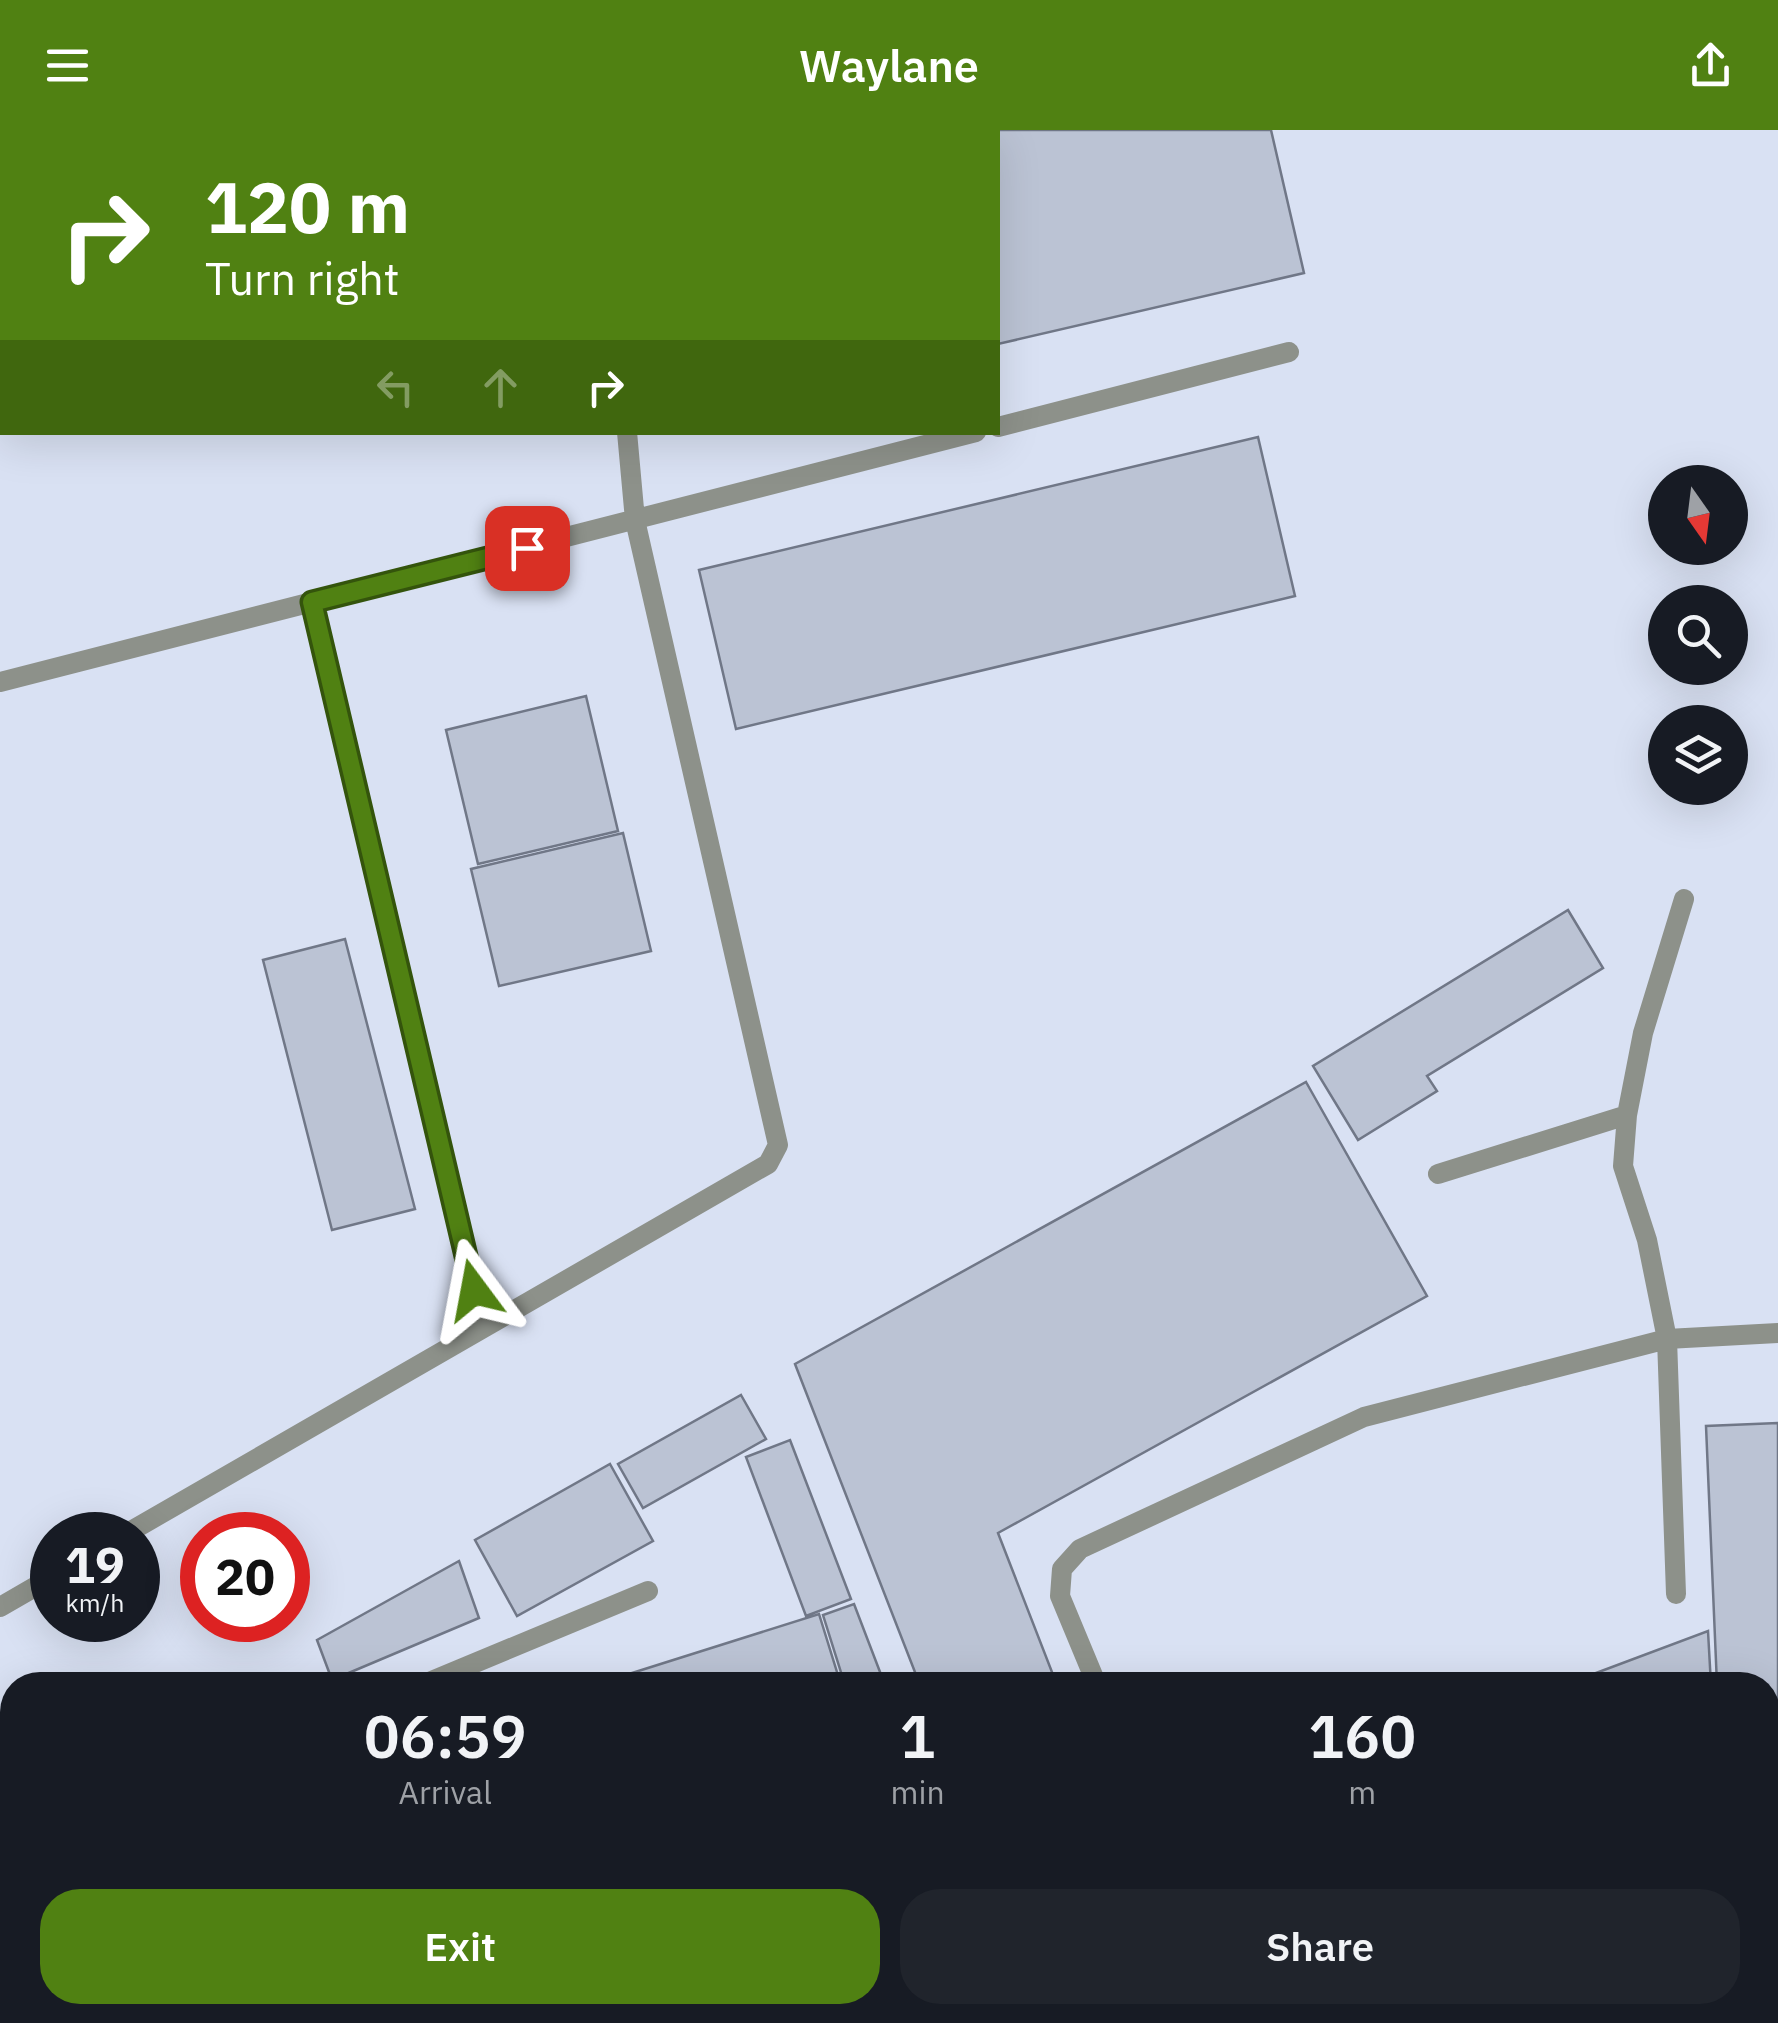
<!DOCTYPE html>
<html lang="en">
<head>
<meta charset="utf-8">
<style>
	body { margin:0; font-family:"IBM Plex Sans",sans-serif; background:#20242c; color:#f1f3f6; height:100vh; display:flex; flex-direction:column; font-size:38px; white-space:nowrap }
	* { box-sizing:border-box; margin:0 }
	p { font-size:32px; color:#9ea1a6 }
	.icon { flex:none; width:55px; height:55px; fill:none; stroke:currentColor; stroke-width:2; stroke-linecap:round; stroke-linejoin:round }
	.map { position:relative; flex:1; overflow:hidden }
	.panel { position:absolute; left:0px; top:1542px; width:1780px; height:352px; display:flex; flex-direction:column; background:#171b24; border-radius:40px 40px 0 0; box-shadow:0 10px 40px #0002 }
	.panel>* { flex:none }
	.hud { position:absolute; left:0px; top:0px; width:1000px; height:305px; box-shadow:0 10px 40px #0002; background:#508112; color:#fff; overflow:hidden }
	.needle { width:65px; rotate:166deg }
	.controls { position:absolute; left:1648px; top:335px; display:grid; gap:20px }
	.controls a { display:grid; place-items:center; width:100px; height:100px; border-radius:50%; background:#171b24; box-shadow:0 10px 40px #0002; font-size:50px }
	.speed { position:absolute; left:30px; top:1382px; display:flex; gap:20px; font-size:50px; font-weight:700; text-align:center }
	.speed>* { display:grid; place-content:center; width:130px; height:130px; border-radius:50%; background:#171b24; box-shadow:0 10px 40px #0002; line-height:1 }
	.speed small { font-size:25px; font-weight:400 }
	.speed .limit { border:15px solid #d22; background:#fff; color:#111 }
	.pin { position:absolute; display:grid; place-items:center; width:85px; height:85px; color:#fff; margin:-42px; border-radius:20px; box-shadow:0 5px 15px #0006 }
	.me { position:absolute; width:110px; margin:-55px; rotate:347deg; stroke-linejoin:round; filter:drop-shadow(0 0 8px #0008) }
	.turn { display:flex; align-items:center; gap:35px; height:210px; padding:0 40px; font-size:45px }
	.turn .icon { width:130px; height:130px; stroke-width:2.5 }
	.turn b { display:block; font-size:70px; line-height:85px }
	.lanes { display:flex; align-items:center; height:95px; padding:0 40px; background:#0003; justify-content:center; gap:50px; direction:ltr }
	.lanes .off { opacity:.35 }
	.eta { display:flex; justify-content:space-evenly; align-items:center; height:170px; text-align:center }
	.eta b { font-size:60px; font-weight:600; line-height:70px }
	.primary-button { display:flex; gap:20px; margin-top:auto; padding:20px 40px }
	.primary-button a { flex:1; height:115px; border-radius:40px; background:#508112; color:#fff; font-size:40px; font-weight:600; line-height:115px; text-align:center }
	.primary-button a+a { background:#20242c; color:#f1f3f6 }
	header { display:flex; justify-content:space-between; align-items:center; height:130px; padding:0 40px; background:#508112; color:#fff; font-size:45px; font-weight:600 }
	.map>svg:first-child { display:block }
	.building { fill:#bbc3d4; stroke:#707787; stroke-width:2.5 }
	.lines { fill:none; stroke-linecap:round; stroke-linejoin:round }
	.service { stroke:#8d918a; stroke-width:20 }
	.route-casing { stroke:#34540c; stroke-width:25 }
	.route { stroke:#508112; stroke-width:18 }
</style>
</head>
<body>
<header><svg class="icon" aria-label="menu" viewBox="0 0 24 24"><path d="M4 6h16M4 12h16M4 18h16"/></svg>Waylane<svg class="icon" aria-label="share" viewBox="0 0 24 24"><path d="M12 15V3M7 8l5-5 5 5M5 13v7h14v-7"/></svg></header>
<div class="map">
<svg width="1778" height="1893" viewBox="0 0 1778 1893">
	<rect width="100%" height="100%" fill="#d9e1f3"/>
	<path class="building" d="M0,0L42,2H2L0,54Z
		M610,0H712V2H611Z
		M745,0H1271L1304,143L998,214V2Z
		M1258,307L1295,466L736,599L699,440Z
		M586,566L618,701L478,734L446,600Z
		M623,703L651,821L499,856L471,739Z
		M1568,780L1603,838L1427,946L1437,961L1358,1010L1313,936Z
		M345,809L415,1079L332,1100L263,830Z
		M1306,952L1427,1166L998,1403L1057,1555H920L795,1234Z
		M741,1265L766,1309L643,1378L618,1334Z
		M1778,1293V1635L1768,1639V1555H1717L1706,1296Z
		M790,1310L851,1469L806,1486L746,1327Z
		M610,1334L653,1411L517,1486L475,1410Z
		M459,1431L479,1488L332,1550L317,1510Z
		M854,1474L885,1555H845L823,1485Z
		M819,1484L841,1555H594Z
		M1708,1501L1711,1555H1564Z
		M1778,1658V1809L1768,1813V1662Z
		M12,1781V1868L0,1828V1785Z
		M17,1882H273L277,1893H20Z
		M328,1882H582L585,1893H332Z
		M637,1882H944L947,1893H641Z
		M947,1882H1011L1014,1890L1005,1893H951Z
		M1048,1882H1080L1053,1893Z
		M1331,1882H1377L1379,1893H1332Z"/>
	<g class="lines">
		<path class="service" d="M577,0L578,2
			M998,297L1289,222
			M312,472L483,1198
			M0,552L976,302
			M1438,1044L1627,985
			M124,1405L768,1034L778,1015L635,390L627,302
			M1676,1464L1667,1209L1647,1110L1623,1036L1627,985L1643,903L1684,769
			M0,1477L52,1447
			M422,1555L648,1461
			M1097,1555L1060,1466L1062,1439L1080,1419L1364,1287L1667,1209L1778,1203
			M0,1740L12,1735"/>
	</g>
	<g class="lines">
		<g class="route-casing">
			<path id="route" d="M474,1160L312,472L527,418"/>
		</g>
		<use href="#route" class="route"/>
	</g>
</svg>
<div class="controls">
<a><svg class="needle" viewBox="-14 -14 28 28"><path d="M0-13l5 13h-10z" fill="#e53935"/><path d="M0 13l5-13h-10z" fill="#9ea1a6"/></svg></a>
<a><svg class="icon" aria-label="search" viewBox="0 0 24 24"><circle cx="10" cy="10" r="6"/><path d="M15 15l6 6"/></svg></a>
<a><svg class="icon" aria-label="layers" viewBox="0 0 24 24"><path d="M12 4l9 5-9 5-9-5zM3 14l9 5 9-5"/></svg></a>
</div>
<div class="speed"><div>19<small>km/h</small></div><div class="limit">20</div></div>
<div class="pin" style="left:527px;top:418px;background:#d93025"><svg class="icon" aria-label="arrive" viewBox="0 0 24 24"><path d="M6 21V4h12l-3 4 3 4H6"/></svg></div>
<svg class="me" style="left:474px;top:1160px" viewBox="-20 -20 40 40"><path d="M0-17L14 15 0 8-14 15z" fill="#508112" stroke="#fff" stroke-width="4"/></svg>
<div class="hud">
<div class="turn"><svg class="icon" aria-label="right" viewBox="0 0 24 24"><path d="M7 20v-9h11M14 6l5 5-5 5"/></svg><div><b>120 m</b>Turn right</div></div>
<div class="lanes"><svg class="icon off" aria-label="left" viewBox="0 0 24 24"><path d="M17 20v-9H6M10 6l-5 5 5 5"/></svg><svg class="icon off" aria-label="ahead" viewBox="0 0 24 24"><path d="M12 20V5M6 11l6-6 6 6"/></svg><svg class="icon" aria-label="right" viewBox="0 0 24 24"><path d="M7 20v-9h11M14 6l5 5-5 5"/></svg></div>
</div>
<section class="panel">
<div class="eta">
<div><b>06:59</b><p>Arrival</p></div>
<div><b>1</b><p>min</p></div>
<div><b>160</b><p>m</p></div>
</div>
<div class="primary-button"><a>Exit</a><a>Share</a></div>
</section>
</div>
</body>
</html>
